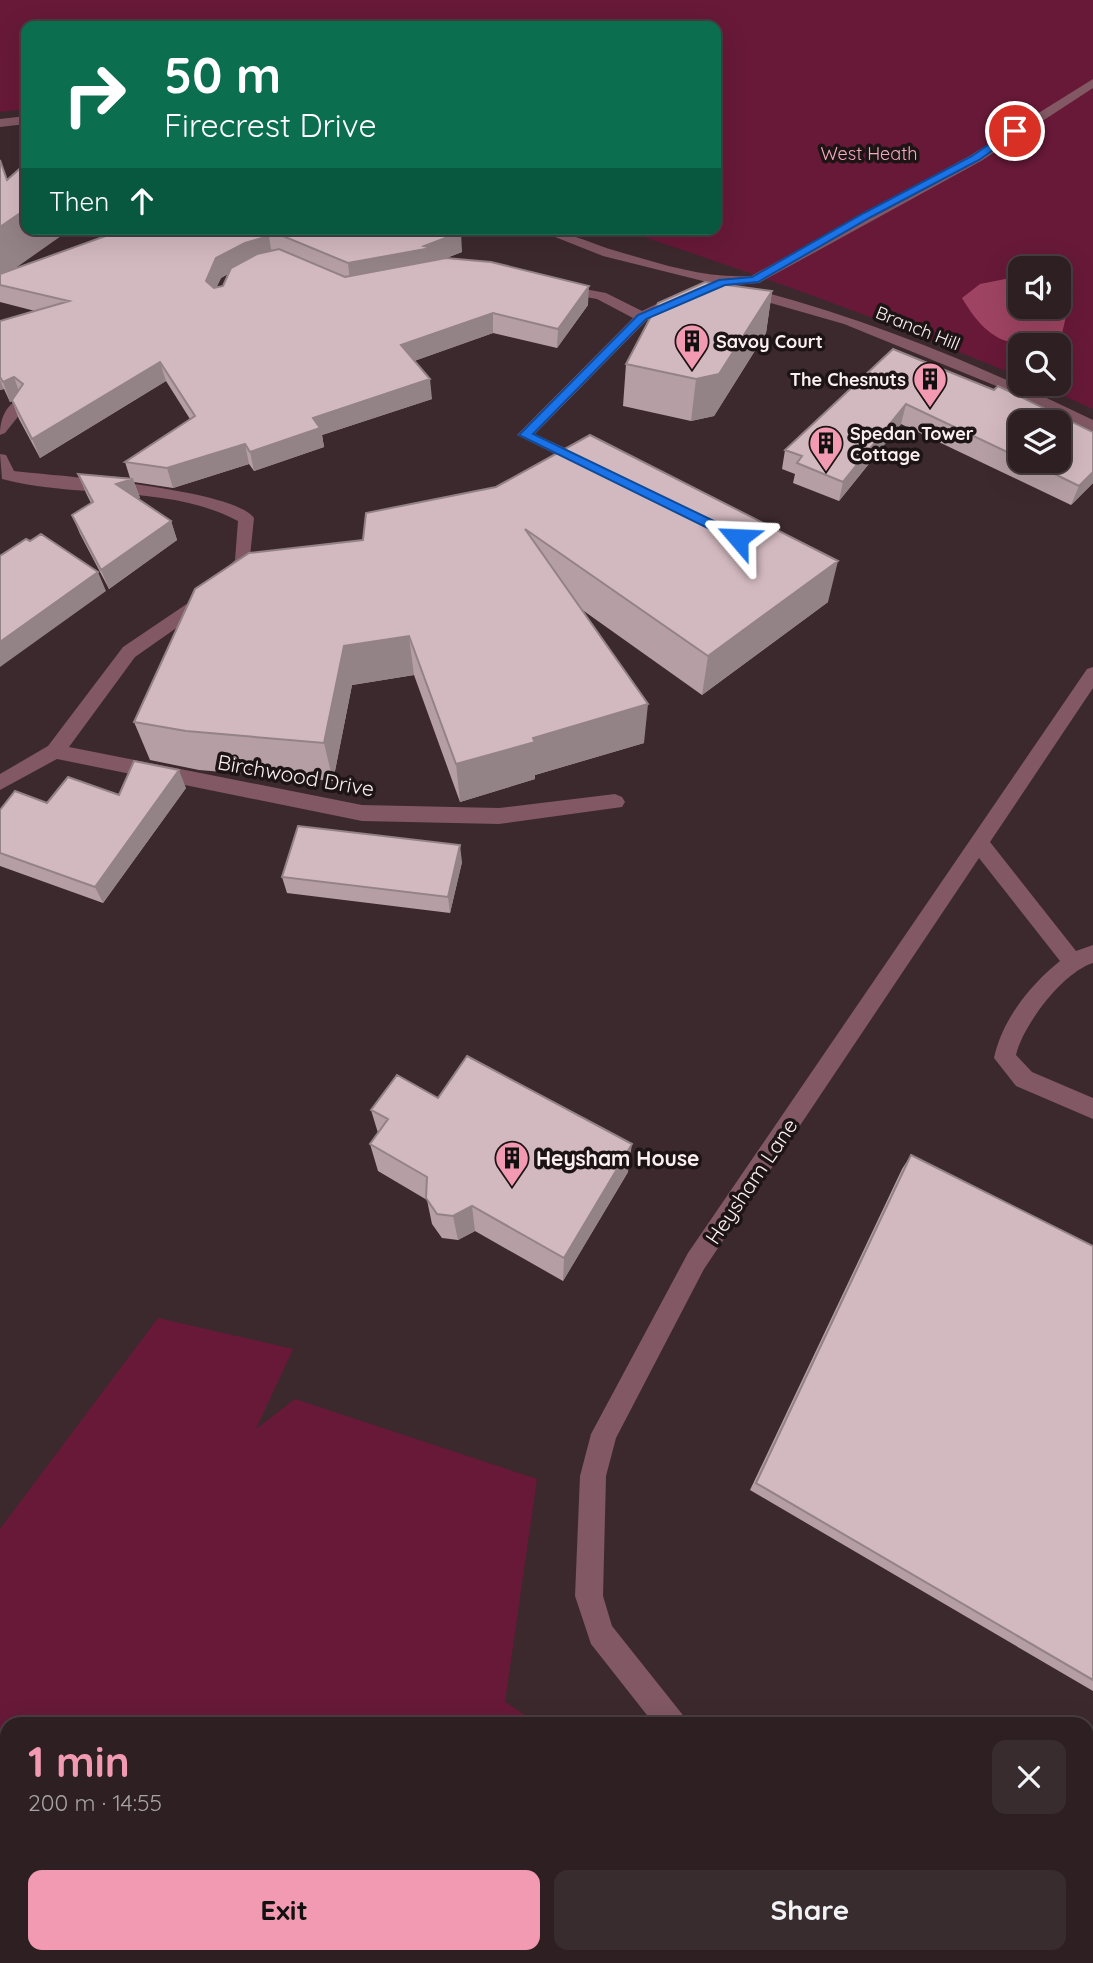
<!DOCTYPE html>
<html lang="en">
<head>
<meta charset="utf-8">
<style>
	body { margin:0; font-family:Quicksand,sans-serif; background:#392c2f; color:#f1f3f6; height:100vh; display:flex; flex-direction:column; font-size:26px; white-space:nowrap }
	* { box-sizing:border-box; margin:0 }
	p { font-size:23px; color:#a7a2a5 }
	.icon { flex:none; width:38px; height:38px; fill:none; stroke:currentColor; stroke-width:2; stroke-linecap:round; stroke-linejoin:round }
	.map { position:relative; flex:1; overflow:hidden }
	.panel { position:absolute; left:0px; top:1717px; width:1094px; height:247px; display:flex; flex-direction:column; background:#2d1f22; border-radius:21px 21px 0 0; box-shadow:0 7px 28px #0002,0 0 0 2px #483d40 }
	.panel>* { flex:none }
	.banner { position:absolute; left:21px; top:21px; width:700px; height:214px; border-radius:14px; box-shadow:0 7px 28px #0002,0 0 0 2px #483d40; background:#0b6e4f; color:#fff; overflow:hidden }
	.buttons { position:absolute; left:1008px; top:256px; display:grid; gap:14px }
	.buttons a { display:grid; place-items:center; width:63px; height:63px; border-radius:14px; background:#2d1f22; box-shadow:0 7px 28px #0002,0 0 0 2px #483d40; font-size:35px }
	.pin { position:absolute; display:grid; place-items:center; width:60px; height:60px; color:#fff; margin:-30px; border:4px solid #fff; border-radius:50%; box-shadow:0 2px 7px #0007 }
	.me { position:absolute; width:77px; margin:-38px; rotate:296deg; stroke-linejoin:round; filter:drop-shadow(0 0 5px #0008) }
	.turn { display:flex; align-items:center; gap:24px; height:147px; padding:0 28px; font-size:32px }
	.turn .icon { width:91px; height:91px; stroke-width:2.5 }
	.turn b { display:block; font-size:49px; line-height:60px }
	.then { display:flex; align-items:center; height:66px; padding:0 28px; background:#0003; gap:14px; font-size:26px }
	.round { display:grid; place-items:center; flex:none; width:74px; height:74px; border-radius:14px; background:#392c2f }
	.overview { display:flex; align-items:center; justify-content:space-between; height:119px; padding:0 28px }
	h1 { font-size:42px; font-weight:700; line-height:52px; color:#f19ab2 }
	.action { display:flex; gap:14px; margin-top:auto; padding:14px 28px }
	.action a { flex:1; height:80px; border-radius:14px; background:#f19ab2; color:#111; font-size:28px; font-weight:700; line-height:80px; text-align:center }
	.action a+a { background:#392c2f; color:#f1f3f6 }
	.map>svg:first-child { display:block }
	.green { fill:#681938; fill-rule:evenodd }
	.water { fill:#9e4462 }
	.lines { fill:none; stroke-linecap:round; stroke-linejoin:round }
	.minor { fill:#815863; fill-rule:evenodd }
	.wall { fill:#b59fa4; fill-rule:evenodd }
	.shaded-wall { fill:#938286 }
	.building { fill:#d2b9bf; stroke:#938286; stroke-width:2 }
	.route { fill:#1a73e8; stroke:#114b97; stroke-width:2 }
	.labels { text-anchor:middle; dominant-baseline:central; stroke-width:7; stroke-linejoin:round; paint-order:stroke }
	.far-park-label { font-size:18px; fill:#f6aabe; stroke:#1d1416 }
	.far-street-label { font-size:18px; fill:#fceff2; stroke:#1d1416 }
	.far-poi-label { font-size:18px; font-weight:bold; fill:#fceff2; stroke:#1d1416; text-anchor:start }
	.street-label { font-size:21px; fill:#fceff2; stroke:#1d1416 }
	.poi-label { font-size:21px; font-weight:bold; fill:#fceff2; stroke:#1d1416; text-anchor:start }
</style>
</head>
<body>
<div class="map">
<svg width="1093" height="1963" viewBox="0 0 1093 1963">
	<rect width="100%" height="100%" fill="#3c292e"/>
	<path class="green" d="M0,0H1093V409L1035,383H1059V345H1020V377C888,322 755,273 619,229H716V26H26V109L0,112ZM1020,268H1059V306H1020Z
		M158,1318L293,1349L256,1429L295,1399L537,1479L505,1702L539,1724H7V1956L590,1957L586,1963H0V1529Z"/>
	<path class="water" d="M1020,276V306H1059V296L1067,312L1061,338C1012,352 988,342 962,298L980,284Z"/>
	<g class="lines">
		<path class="minor" d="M1093,79V88L981,161L759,283L723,286L603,256L535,229C564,229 586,242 613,250C657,263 706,279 751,276L971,155Z
			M26,116V124L0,127V119Z
			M563,285L606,293L642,311L673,296H683L685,299L647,320L535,434L591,460L593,464L585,469L517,435L633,318L597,299L558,292V286Z
			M744,287C865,317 981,366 1093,420V431L1016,394L844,324L739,294V288Z
			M20,399L28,404L5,433L0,435C0,420 5,405 20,399Z
			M0,454L6,455L14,471C57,476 232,488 254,518L249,566L212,603L135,657L69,747L362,805L499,808L615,794L622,797L625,802L622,807L499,824L362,821L57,759L0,790V774L48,746L123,647L200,595L235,560L238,521C169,484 77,499 2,479Z
			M1093,667V688L990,842L1076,951L1093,945V963C1063,972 1023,1025 1016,1055L1032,1072L1093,1098V1119L1016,1086L994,1058C1002,1020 1030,985 1060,961L979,858L704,1269L616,1438L606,1476L603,1596L612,1626L682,1714L686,1724H654L591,1644L575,1596L580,1476L591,1434L688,1253L1087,669Z
			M922,1956H958L960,1963H925Z"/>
	</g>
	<path class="wall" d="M0,160L16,268L125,229H457L462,252L444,259L588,305L557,348L493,333L414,361L432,399L322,435L324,447L254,471L249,464L173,488L134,482L140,498L138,499L171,521L177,540L109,589L80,534L72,515L91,503L86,493L78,474L130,478L125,462L190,419L166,381L40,458L19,419L12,401L10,402L4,389L0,390V321L35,311L0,302ZM228,274L223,286L216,287L221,278Z
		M772,291L766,333L714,416L691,421L623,406L626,364Z
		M893,349L994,390L998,386L1093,432V483L1071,505L901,424L839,501L793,483L795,474L782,469L785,450ZM1020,422H1059V460H1020Z
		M496,487L828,602L702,695L581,609L644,743L535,775V779L460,802L414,675L352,685L333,781L199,770L150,760L134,722L363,540Z
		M186,788L103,903L0,866V810L47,803Z
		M462,862L450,913L287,893L282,877Z
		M438,1098L628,1172L563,1281L475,1231L458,1240L442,1238L432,1224L427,1200L378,1171L370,1144L378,1133L371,1110Z
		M911,1155L1093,1246V1691L750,1490L902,1169Z"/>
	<path class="shaded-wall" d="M26,209V229H71L0,279V227Z
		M461,232L462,252L432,263L350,282L348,263L424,246Z
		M269,236L272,255L249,262L221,278L211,300L206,281L216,258L245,243Z
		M589,286L588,305L557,348L558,329Z
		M772,291L766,333L714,416L691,421L696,379Z
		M493,313V333L403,365L401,345Z
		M160,362L166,381L40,458L32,439Z
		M14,377L21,397L10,402L3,382Z
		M430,379L432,399L322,435L324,447L254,471L250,452L313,418Z
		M0,380L4,389L0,390Z
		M906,404L901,424L839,501L843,482Z
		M245,444L249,464L173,488L167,468Z
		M1093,472V483L1071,505L1079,486Z
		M133,479L140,498L123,503L116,484Z
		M171,521L177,540L109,589L101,570Z
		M838,561L828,602L702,695L708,656Z
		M98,572L106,591L0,667V642Z
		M409,636L414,675L352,685L333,781L324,743L344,646Z
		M648,704L644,743L535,775V779L460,802L456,764L533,738Z
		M179,770L186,788L103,903L95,887Z
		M460,845L462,862L450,913L448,897Z
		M632,1144L628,1172L563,1281L564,1258Z
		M472,1206L475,1231L458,1240L453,1216Z"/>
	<path class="building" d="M0,160L7,180L26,163V209L0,227Z
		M125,229H457L461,232L424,246L431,248L348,263L283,236H269L245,243L216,258L206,281L214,288L223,286L231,268L257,254L279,249L345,277L446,258L491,262L589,286L558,329L493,313L401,345L430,379L313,418L320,428L250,452L245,444L167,468L125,462L195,416L160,362L32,439L12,400L23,384L14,377L3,382L0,377V321L69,301L0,285V274Z
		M705,282L772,291L719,374L696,379L626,364L658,303Z
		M893,349L994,390L998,386L1093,432V472L1079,486L1026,460H1059V422H1020V458L906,404L843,482L797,463L802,456L785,450Z
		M590,435L838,561L708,656L525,529L648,704L533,738L535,742L456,764L409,636L344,646L324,743L186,731L134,722L195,589L249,553L363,540L366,513L496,487Z
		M78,474L133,479L116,484L171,521L101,570L72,515L93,502Z
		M41,534L98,572L0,642V556L26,539L30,541Z
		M134,761L179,770L95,887L0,853V810L15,791L47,803L68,777L119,795Z
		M298,826L460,845L448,897L282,877Z
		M467,1056L632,1144L564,1258L472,1206L453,1216L437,1214L426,1198L427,1177L370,1144L388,1119L371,1110L397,1075L438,1098Z
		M911,1155L1093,1246V1680L756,1483Z
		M696,1956H813L818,1963H700Z"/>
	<path class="route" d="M1012,129L1020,131L979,160L871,217L758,282L725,285L646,319L533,434L743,535V541H734L519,435L638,315L719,280L752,277L864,213L972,156Z"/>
	<defs>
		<g id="building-pin" transform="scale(1.75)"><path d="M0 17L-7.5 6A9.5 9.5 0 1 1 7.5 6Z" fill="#f19ab2" stroke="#1d1416"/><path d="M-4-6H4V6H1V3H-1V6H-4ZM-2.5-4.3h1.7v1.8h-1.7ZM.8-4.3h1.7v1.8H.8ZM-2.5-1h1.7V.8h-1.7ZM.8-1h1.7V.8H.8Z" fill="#111"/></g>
	</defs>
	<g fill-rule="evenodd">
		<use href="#building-pin" x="692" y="341"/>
		<use href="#building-pin" x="930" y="379"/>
		<use href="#building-pin" x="826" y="443"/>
		<use href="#building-pin" x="512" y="1158"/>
	</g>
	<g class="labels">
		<g class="far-park-label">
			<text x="869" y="153">West Heath</text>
		</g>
		<g class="far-street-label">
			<text transform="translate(918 328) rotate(22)">Branch Hill</text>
		</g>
		<g class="far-poi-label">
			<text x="716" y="341">Savoy Court</text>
			<text x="906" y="379" text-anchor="end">The Chesnuts</text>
			<text x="850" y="433">Spedan Tower<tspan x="850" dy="21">Cottage</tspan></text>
		</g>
		<g class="street-label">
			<text transform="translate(296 775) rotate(10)">Birchwood Drive</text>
			<text transform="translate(751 1181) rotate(-56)">Heysham Lane</text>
		</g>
		<g class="poi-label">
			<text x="536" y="1158">Heysham House</text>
		</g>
	</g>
</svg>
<div class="buttons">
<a><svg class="icon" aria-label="sound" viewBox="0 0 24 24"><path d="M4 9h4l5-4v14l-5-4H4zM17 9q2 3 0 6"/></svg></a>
<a><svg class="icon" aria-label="search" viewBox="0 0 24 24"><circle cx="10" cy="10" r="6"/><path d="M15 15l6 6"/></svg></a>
<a><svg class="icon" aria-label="layers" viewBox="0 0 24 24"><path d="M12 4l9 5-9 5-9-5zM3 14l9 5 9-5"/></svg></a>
</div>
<div class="pin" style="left:1015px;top:131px;background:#d93025"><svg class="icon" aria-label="arrive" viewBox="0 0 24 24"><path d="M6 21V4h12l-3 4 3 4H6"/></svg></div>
<svg class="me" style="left:738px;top:538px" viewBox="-20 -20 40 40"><path d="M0-17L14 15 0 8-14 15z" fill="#1a73e8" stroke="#fff" stroke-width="4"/></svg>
<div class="banner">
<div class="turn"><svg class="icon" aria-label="right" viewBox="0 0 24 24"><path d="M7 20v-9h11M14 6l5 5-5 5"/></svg><div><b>50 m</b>Firecrest Drive</div></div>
<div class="then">Then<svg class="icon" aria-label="ahead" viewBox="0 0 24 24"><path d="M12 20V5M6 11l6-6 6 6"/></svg></div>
</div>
<section class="panel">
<div class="overview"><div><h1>1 min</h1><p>200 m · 14:55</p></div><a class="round"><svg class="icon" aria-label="close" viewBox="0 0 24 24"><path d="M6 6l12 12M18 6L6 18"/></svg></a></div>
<div class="action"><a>Exit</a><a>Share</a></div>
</section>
</div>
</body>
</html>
